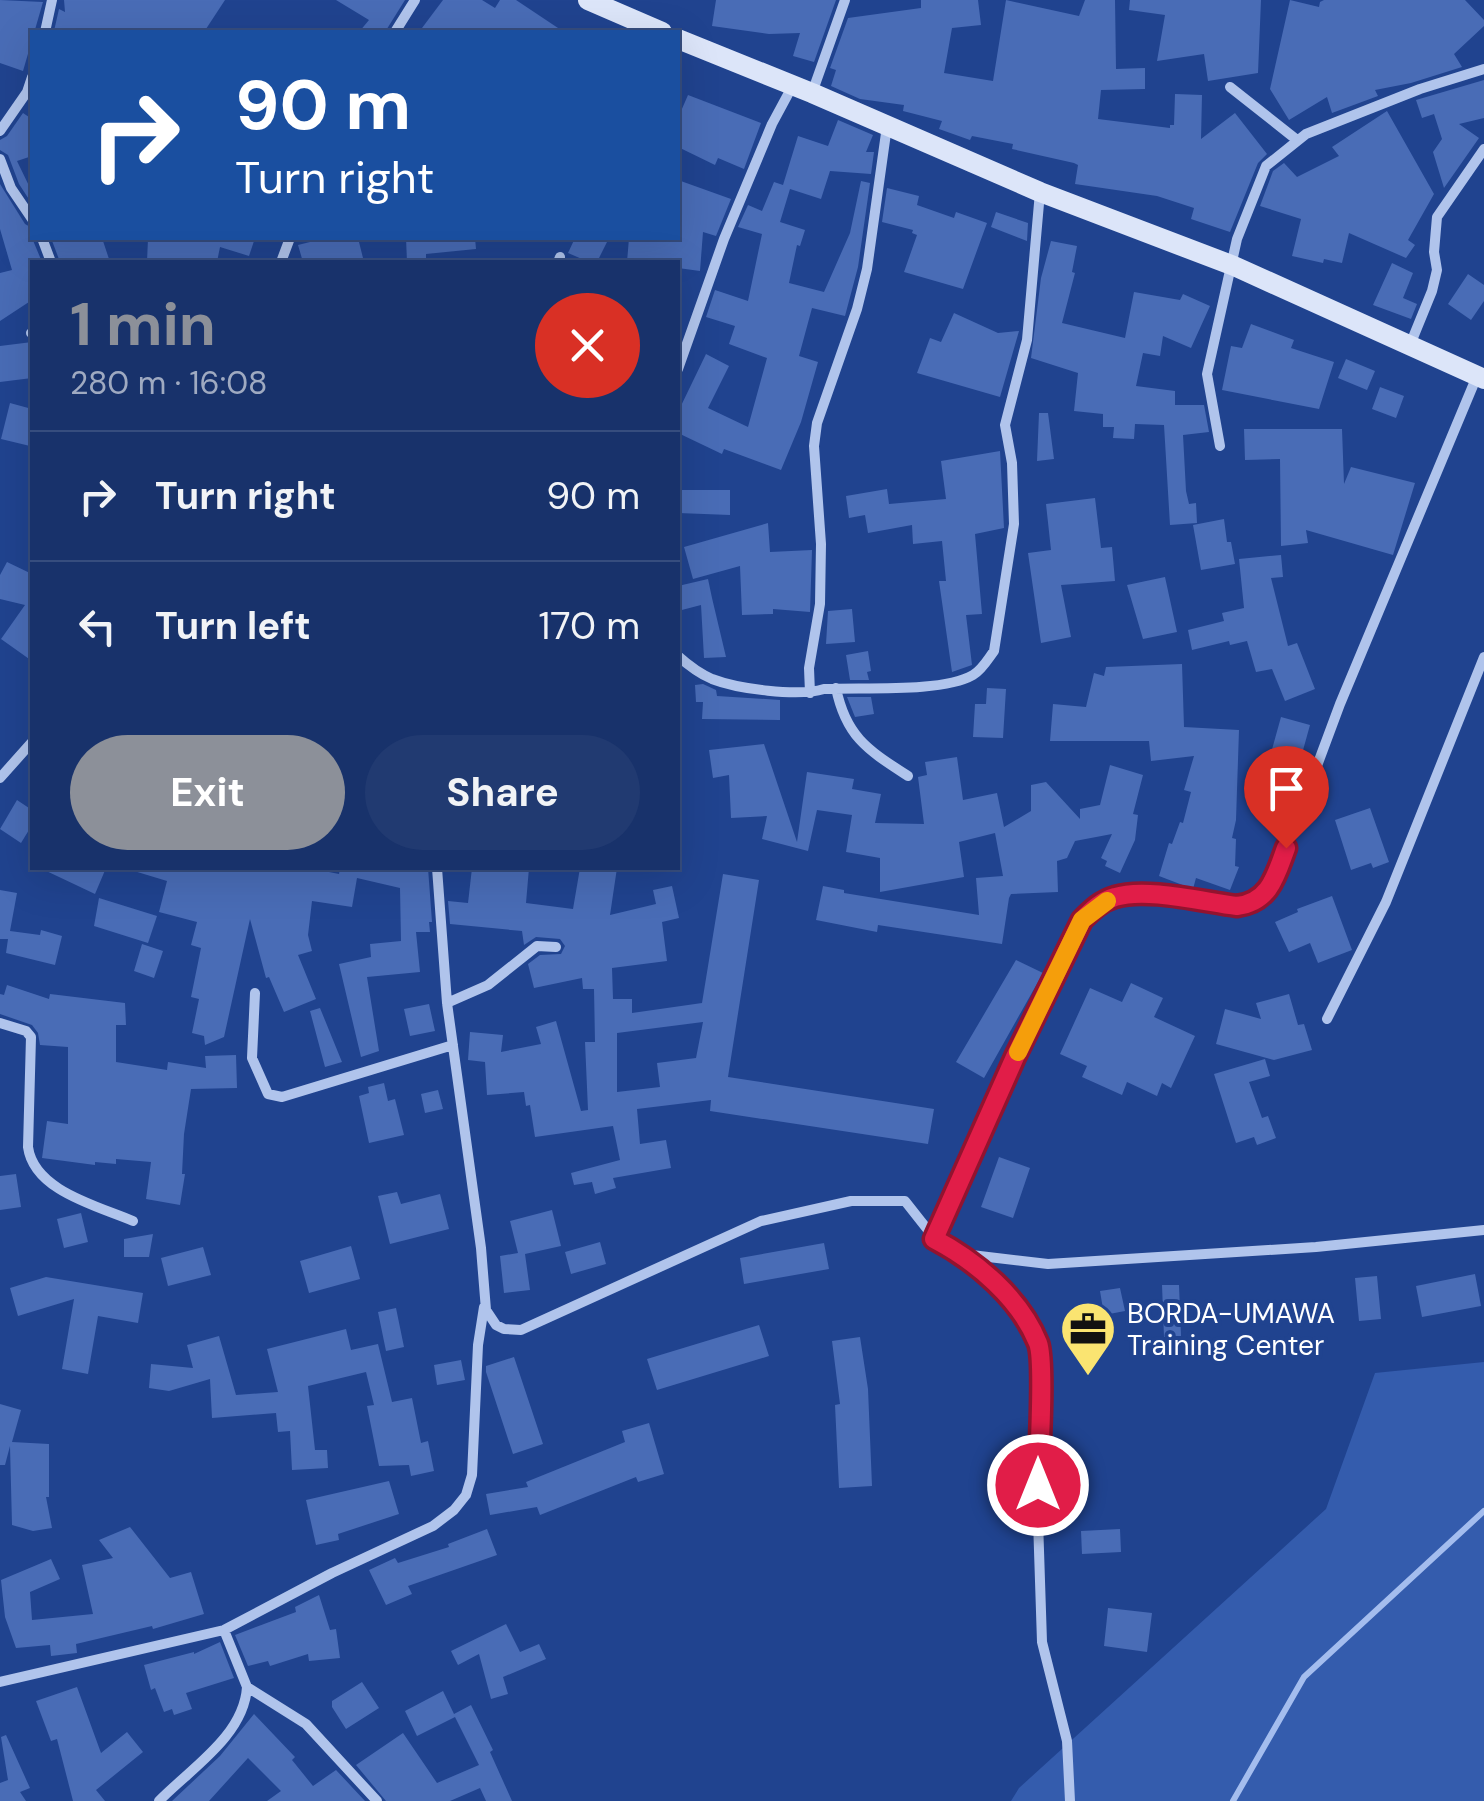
<!DOCTYPE html>
<html lang="en">
<head>
<meta charset="utf-8">
<style>
	body { margin:0; font-family:"DM Sans",sans-serif; background:#213a71; color:#f1f3f6; height:100vh; display:flex; flex-direction:column; font-size:38px; white-space:nowrap }
	* { box-sizing:border-box; margin:0 }
	p { font-size:32px; color:#9faac1 }
	.icon { flex:none; width:55px; height:55px; fill:none; stroke:currentColor; stroke-width:2; stroke-linecap:round; stroke-linejoin:round }
	.map { position:relative; flex:1; overflow:hidden }
	.side { position:absolute; left:30px; top:260px; width:650px; height:610px; display:flex; flex-direction:column; background:#18326b; border-radius:0px; box-shadow:0 10px 40px #0002,0 0 0 2px #364d7e }
	.side>* { flex:none }
	.top-card { position:absolute; left:30px; top:30px; width:650px; height:210px; border-radius:0px; box-shadow:0 10px 40px #0002,0 0 0 2px #364d7e; background:#1a4fa0; color:#fff; overflow:hidden }
	.pin { position:absolute; display:grid; place-items:center; width:85px; height:85px; color:#fff; margin:-102px -42px; border-radius:50% 50% 50% 0; rotate:-45deg; box-shadow:0 0 10px #0007 }
	.pin .icon { rotate:45deg }
	.me { position:absolute; width:110px; margin:-55px; rotate:0deg; stroke-linejoin:round; filter:drop-shadow(0 0 8px #0008) }
	.turn { display:flex; align-items:center; gap:35px; height:210px; padding:0 40px; font-size:45px }
	.turn .icon { width:130px; height:130px; stroke-width:2.5 }
	.turn b { display:block; font-size:70px; line-height:85px }
	.round { display:grid; place-items:center; flex:none; width:105px; height:105px; border-radius:52px; background:#213a71 }
	.overview { display:flex; align-items:center; justify-content:space-between; height:170px; padding:0 40px }
	h1 { font-size:60px; font-weight:700; line-height:75px; color:#8c9099 }
	.primary-button { display:flex; gap:20px; margin-top:auto; padding:20px 40px }
	.primary-button a { flex:1; height:115px; border-radius:60px; background:#8c9099; color:#fff; font-size:40px; font-weight:700; line-height:115px; text-align:center }
	.primary-button a+a { background:#213a71; color:#f1f3f6 }
	ul { padding:0; list-style:none }
	li { display:flex; align-items:center; gap:30px; height:130px; padding:0 40px; border-top:2px solid #364d7e }
	li div { flex:1 }
	li b { display:block; font-size:38px }
	li em { font-style:normal }
	.map>svg:first-child { display:block }
	.green { fill:#345cad }
	.lines { fill:none; stroke-linecap:round; stroke-linejoin:round }
	.stream { stroke:#a4bdee; stroke-width:6 }
	.building { fill:#496cb6; fill-rule:evenodd }
	.street { stroke:#b0c4ec; stroke-width:10 }
	.secondary { stroke:#dce5f9; stroke-width:20 }
	.route-casing { stroke:#92132f; stroke-width:25 }
	.route { stroke:#e11d48; stroke-width:18 }
	.slow { stroke:#f59e0b; stroke-width:18 }
	.labels { text-anchor:middle; dominant-baseline:central; stroke-width:8; stroke-linejoin:round; paint-order:stroke }
	.poi-label { font-size:28px; fill:#fff; stroke:#20438f; text-anchor:start }
</style>
</head>
<body>
<div class="map">
<svg width="1484" height="1801" viewBox="0 0 1484 1801">
	<rect width="100%" height="100%" fill="#20438f"/>
	<path class="green" d="M1484,1362V1801H1011L1019,1788L1326,1509L1375,1373Z"/>
	<g class="lines">
		<path class="stream" d="M1233,1801L1304,1677L1484,1511"/>
	</g>
	<path class="building" d="M0,0L43,2L23,71L0,63Z
		M64,0H225L204,32L54,31L59,9L65,12Z
		M336,0H405L385,32H359L369,20Z
		M443,0H482L495,8L500,0H516L564,32H419Z
		M716,0H836L814,62L793,56L800,33L769,34L712,26Z
		M921,0H978L981,25L952,28L944,73L993,81L1006,0L1079,16L1085,0H1115L1116,69L1145,68V89L1101,90L1098,119L1170,128V125H1174L1175,94L1202,95L1201,139L1235,113L1267,154L1258,163L1230,232L1191,219L1194,208L1157,196L1075,184L1078,165L1074,163L1012,149L1013,144L972,136L970,140L939,129L942,121L903,111L904,105L860,99L831,86L836,70L830,68L848,18L921,8Z
		M1130,0H1261L1258,73L1208,81L1204,54L1157,61L1165,15L1129,10Z
		M1290,0L1319,7L1320,2L1324,0H1465L1484,20V26L1454,54L1462,67L1411,83L1375,90L1378,96L1332,113L1327,97L1289,120L1270,89Z
		M1484,80V118L1459,124L1479,138L1444,188L1433,152L1442,139L1434,114L1422,118L1416,100Z
		M688,95L761,123L744,169L718,158L715,165L678,147V118Z
		M1387,111L1434,194L1408,240L1415,245L1406,258L1349,233L1342,263L1324,259L1323,263L1292,256L1301,219L1260,206L1273,171L1284,163L1297,177L1339,156L1332,147Z
		M23,113L32,119V156L17,161L32,192V204L19,184L8,155L0,150V140L7,136Z
		M838,120L873,135L866,152H874L871,174L830,171L821,199L790,189L780,222L805,230L800,246L797,245L789,283L824,292L850,233L861,181L870,183L858,267L845,316L812,308L799,356L818,362L801,422L781,470L724,449L722,454L678,433V412L706,354L729,366L708,408L748,427L767,358L729,344L735,326L706,317L715,290L748,301L762,234L738,227L748,205L762,211L774,182L783,185L798,136L828,146Z
		M678,180L731,199L716,236L703,232L700,271L678,268V262H627L629,238H678Z
		M0,184L25,224L32,228V238L42,262H32V300L0,321V273L12,270L0,229Z
		M887,188L919,196L917,205L954,218L956,212L987,223L963,289L904,272L917,235L912,233L913,230L882,222Z
		M996,212L1028,223L1027,241L991,227Z
		M51,238H102L110,262H60Z
		M148,238H255L249,256L220,247L217,262H147Z
		M326,238H358L364,262H303L298,245Z
		M406,238H475L476,249L426,254V262H407Z
		M575,238H609L597,262H589L568,253Z
		M1051,241L1077,246L1072,272L1075,273L1062,323L1125,338L1134,292L1180,300L1183,294L1210,306L1191,348L1163,336L1160,356L1143,353L1136,386L1175,391V405H1204L1209,432L1183,435L1186,491L1189,504L1196,503L1197,523L1170,525L1164,425L1135,424L1134,439L1113,438L1114,427H1103V414L1074,411L1078,373L1031,358L1041,278Z
		M1392,263L1413,273L1403,298L1417,304L1411,319L1373,305Z
		M1468,274L1484,285V301L1471,320L1448,304Z
		M954,313L998,333L1019,331L1000,397L917,373L930,338L941,342Z
		M1251,324L1294,340L1291,348L1334,362L1319,409L1222,390L1231,346L1242,348Z
		M32,342V378L0,382V346Z
		M1346,359L1375,371L1367,390L1338,378Z
		M1380,387L1404,396L1396,418L1372,409Z
		M10,403L32,409L30,446L1,439Z
		M1039,413H1048L1054,459L1037,461Z
		M1244,429H1342L1344,484L1351,467L1415,483L1393,555L1306,530L1308,543L1281,546L1280,459L1245,460Z
		M1000,451L1004,528L975,534L982,614L966,615L972,665L952,672L939,581H946L942,541L913,544L912,525L868,533L865,515L849,518L846,496L887,489L889,504L946,499L941,461Z
		M678,490H730V515L678,513Z
		M1095,498L1101,548L1112,547L1115,581L1061,585L1071,637L1041,643L1028,553L1051,550L1046,504Z
		M1224,519L1227,542H1231L1235,564L1201,570L1193,525Z
		M768,523L770,552L812,550L810,612L773,609V614L742,615L740,566L693,579L684,547Z
		M1281,555L1283,577L1271,578L1288,646L1297,643L1315,689L1285,701L1272,669L1256,672L1247,641L1230,645L1229,641L1192,650L1188,630L1224,621L1222,613L1244,608L1239,559Z
		M7,562L32,574V661L1,639L25,605L0,599V575Z
		M1165,577L1177,632L1143,639L1127,585Z
		M708,579L712,598L726,657L704,658L701,605L678,611V586Z
		M852,609L855,642L826,644L828,611Z
		M868,651L871,671L867,672L869,680H850L846,655Z
		M1182,664L1184,727L1239,730L1236,820L1232,838L1236,839L1235,866L1239,867L1230,890L1196,878L1193,889L1159,876L1169,843L1172,844L1180,822L1183,823L1191,792L1184,790L1194,756L1151,761L1149,741H1050L1053,704L1086,707L1094,673L1104,676L1106,667Z
		M703,684L716,690L717,696L780,700V720L702,719L703,702H696L695,685Z
		M987,688L1006,689L1003,738L973,737L975,704H986Z
		M847,697H871L874,714L855,717Z
		M1281,717L1310,725L1300,761L1271,753Z
		M764,744L797,842L807,772L854,779L852,789L881,794L875,823L924,824L918,777L927,775L925,762L957,757L963,800L997,793L1004,827L1031,811V785L1046,782L1080,819V809L1100,805L1110,765L1143,775L1133,814L1138,815L1135,840L1120,873L1105,866L1107,861L1101,858L1112,834L1075,841L1067,858L1057,861L1058,892L1011,894L1009,898L1002,944L878,925L877,932L816,920L823,886L844,890V893L979,915L976,878L1003,876L995,833L959,842L964,877L880,892V858L846,852L852,815L817,810L808,851L762,839L767,816L731,818L729,775L713,778L709,750Z
		M17,800L32,810V825L21,843L0,829Z
		M1370,808L1389,862L1373,868L1371,863L1351,870L1335,820Z
		M40,868H106L95,894Z
		M135,868H309L339,874L340,868H428L432,922H429L430,932H416L420,972L367,977L379,1051L361,1057L339,964L371,957L370,944L401,941L400,888L357,878L352,907L312,901L308,935L312,951L298,955L316,999L284,1012L269,977L266,978L250,919L224,1037L205,1045L204,1036L192,1033L199,999L191,997L201,948L191,945L197,922L159,912L167,881L134,871Z
		M472,868H529L526,903L573,909L580,868H617L610,915L656,904L653,890L672,886L679,918L662,922L667,961L612,968L613,999H632V1013L702,1003L723,874L759,880L728,1077L934,1109L928,1144L710,1111L711,1100L637,1109L640,1144L666,1140L671,1168L613,1178L616,1188L595,1194L592,1182L574,1185L571,1173L620,1160L613,1126L535,1137L530,1105L526,1106L524,1092L487,1095L485,1062L468,1060L470,1032L503,1035L501,1052L541,1044L536,1027L556,1021L581,1111L588,1110L585,1042H595L594,989H583L582,978L534,988L528,964L540,955L561,954L565,946L560,939L536,937L524,945L522,931L450,924L448,901L468,903ZM703,1022L696,1058L657,1063L660,1087L617,1092V1033Z
		M0,890L17,893L10,931L40,935L41,930L62,936L55,965L6,953L8,939H0Z
		M1332,896L1352,950L1318,963L1310,943L1289,952L1275,922L1298,912L1297,909Z
		M99,898L157,916L148,943L94,926Z
		M142,944L163,951L154,978L134,971Z
		M1016,960L1043,973L984,1078L956,1062Z
		M1131,983L1163,998L1154,1017L1195,1036L1171,1088L1162,1083L1157,1096L1127,1082L1122,1095L1082,1077L1087,1066L1060,1054L1090,988L1122,1002Z
		M7,985L49,999L50,994L125,1003L126,1025H116V1062L167,1070L168,1062L206,1068L205,1056L236,1055L237,1088L191,1089L184,1134L182,1174H185L180,1205L146,1199L151,1162L116,1159V1164L95,1162V1165L42,1158L47,1121L68,1124V1047L40,1045L38,1033L32,1025L0,1014V994L4,995Z
		M1289,994L1298,1025L1304,1024L1312,1050L1274,1060L1216,1044L1225,1009L1261,1019L1256,1003Z
		M429,1004L435,1031L410,1036L404,1009Z
		M320,1008L342,1062L325,1067L310,1011Z
		M1265,1059L1270,1076L1249,1082L1262,1118L1268,1116L1276,1138L1257,1145L1254,1137L1236,1143L1214,1074Z
		M384,1083L388,1101L395,1099L404,1135L369,1143L359,1096L369,1093L368,1087Z
		M438,1090L443,1109L425,1113L421,1094Z
		M999,1157L1030,1168L1013,1218L981,1207Z
		M16,1174L21,1207L0,1210V1176Z
		M397,1192L401,1204L440,1194L449,1229L390,1244L378,1196Z
		M552,1210L561,1246L525,1254L530,1290L504,1293L500,1256L518,1253L510,1221Z
		M81,1213L88,1242L64,1248L57,1219Z
		M153,1234L149,1257H124V1239Z
		M600,1242L606,1264L571,1274L565,1252Z
		M824,1243L829,1269L744,1284L740,1258Z
		M351,1246L360,1279L309,1293L300,1261Z
		M203,1247L211,1275L168,1286L161,1258Z
		M1475,1274L1481,1306L1422,1317L1416,1286Z
		M1377,1276L1381,1319L1359,1321L1355,1278Z
		M46,1277L143,1293L138,1323L98,1316L88,1374L62,1369L74,1299L18,1316L10,1288Z
		M1162,1285H1179L1181,1336L1164,1337Z
		M1120,1288L1125,1311L1104,1315L1100,1291Z
		M396,1308L404,1347L386,1351L378,1312Z
		M759,1325L769,1356L657,1390L647,1359Z
		M346,1329L351,1350L378,1344L392,1402L412,1398L421,1443L428,1441L434,1471L411,1476L409,1465L379,1466L367,1406L374,1405L366,1372L308,1386L315,1450H327L328,1468L292,1470L290,1431L278,1432L276,1413L212,1418L210,1379L169,1391L149,1388L151,1364L193,1368L187,1345L219,1336L236,1395L278,1392L267,1349Z
		M860,1337L868,1389L872,1486L839,1488L835,1405L840,1404L832,1341Z
		M514,1357L543,1444L513,1454L486,1372V1366Z
		M461,1360L465,1380L437,1385L434,1365Z
		M0,1404L21,1410L12,1442L49,1444V1497H46L52,1528L33,1531L12,1525L10,1446L5,1465H0Z
		M649,1423L664,1474L638,1482L636,1477L540,1515L537,1507L490,1515L486,1494L528,1487L526,1482L625,1442L622,1431Z
		M389,1481L399,1514L338,1534L339,1540L316,1545L306,1500Z
		M130,1527L170,1578L191,1572L204,1614L153,1629L152,1626L76,1644L77,1653L51,1656L50,1645L16,1648L5,1617L1,1580L51,1559L60,1579L30,1592L32,1620L93,1614L82,1565L113,1558L99,1540Z
		M487,1529L497,1555L408,1586L412,1594L386,1605L369,1570L395,1558L398,1563L449,1547L448,1544Z
		M1120,1529L1121,1552L1082,1554L1081,1531Z
		M319,1595L330,1630L336,1629L340,1658L309,1661L308,1654L270,1666L268,1661L248,1666L235,1635L296,1612L295,1607Z
		M1108,1608L1152,1613L1147,1652L1104,1646Z
		M506,1624L520,1652L539,1644L546,1659L503,1677L508,1694L491,1699L479,1654L458,1665L451,1651Z
		M220,1642L234,1678L186,1693L192,1709L174,1715L172,1709L164,1712L155,1688L151,1690L144,1665L194,1652V1654Z
		M362,1682L379,1708L346,1729L332,1707V1701Z
		M77,1687L101,1753L127,1732L143,1752L96,1790L105,1801H73L57,1739L51,1741L36,1701Z
		M443,1691L454,1714L471,1705L493,1750L490,1752L512,1801H486L480,1788L450,1801H386L356,1765L403,1733L437,1783L479,1765L455,1717L417,1736L405,1711Z
		M254,1714L295,1757L292,1760L313,1786L336,1770L365,1801H267L281,1791L248,1758L209,1801H172L220,1756Z
		M6,1735L30,1788L20,1792L26,1801H0V1783L8,1780L1,1737Z"/>
	<g class="lines">
		<path class="street" d="M45,32L52,0
			M395,32L415,0
			M1230,87L1297,140
			M812,93L845,0
			M0,131L27,92L32,77
			M0,159L11,188L32,219
			M42,238L51,262
			M281,262L290,238
			M558,262L560,257
			M31,333H32
			M1410,345L1432,291L1437,270L1434,252L1437,217L1484,149
			M678,369L724,239L772,124L793,85
			M1220,446L1207,374L1237,239L1266,166L1306,134L1420,89L1484,69
			M678,656C688,665 698,673 712,679C738,689 798,697 824,689C862,687 942,693 973,675C982,670 988,659 994,651L1014,524L1012,463L1005,425L1027,340L1040,192
			M836,688C846,737 868,750 908,776
			M810,693L809,668L820,604L821,544L814,446L817,423L857,309L867,269L887,126
			M0,778L32,742
			M437,868L447,1003L481,1248L486,1310L496,1325L504,1329L521,1330L761,1221L851,1201H905L935,1239L963,1254L1048,1264L1316,1247L1484,1230
			M255,993L252,1058L268,1094L282,1097L453,1045
			M447,1003L488,985L537,946L556,947
			M1327,1019L1386,902L1484,657
			M0,1023L26,1031L31,1037L28,1147C34,1191 98,1206 133,1221
			M935,1239L1015,1057L1082,920C1092,911 1101,902 1114,897C1162,881 1241,933 1273,884L1340,704L1477,376
			M963,1255L1009,1297L1040,1346L1038,1520L1042,1642L1067,1741L1070,1801
			M0,1682L224,1630L332,1573L433,1526L454,1510L466,1495L472,1475L478,1345L484,1307
			M247,1687L306,1724L377,1801
			M159,1801C190,1769 244,1736 247,1687L224,1630"/>
		<path class="secondary" d="M588,0L662,32
			M678,39L812,93L1040,192L1234,266L1484,379"/>
	</g>
	<g class="lines">
		<g class="route-casing">
			<path id="route" d="M1038,1485C1039,1459 1045,1361 1038,1343C1020,1298 976,1261 934,1239L1015,1057L1082,920C1092,910 1101,901 1115,897C1146,887 1204,902 1237,906C1270,902 1276,875 1286,848"/>
		</g>
		<use href="#route" class="route"/>
		<path class="slow" d="M1018,1052L1082,920L1107,901"/>
	</g>
	<defs>
		<g id="office-pin" transform="scale(2.875)"><path d="M0 17L-7.5 6A9.5 9.5 0 1 1 7.5 6Z" fill="#fae471" stroke="#20438f"/><path d="M-6-3h4V-5.5h4V-3h4V5H-6ZM-1-4.5V-3h2v-1.5ZM-6 0V1H6V0Z" fill="#111"/></g>
	</defs>
	<g fill-rule="evenodd">
		<use href="#office-pin" x="1088" y="1329"/>
	</g>
	<g class="labels">
		<g class="poi-label">
			<text x="1127" y="1313">BORDA-UMAWA<tspan x="1127" dy="32">Training Center</tspan></text>
		</g>
	</g>
</svg>
<div class="pin" style="left:1286px;top:848px;background:#d93025"><svg class="icon" aria-label="arrive" viewBox="0 0 24 24"><path d="M6 21V4h12l-3 4 3 4H6"/></svg></div>
<svg class="me" style="left:1038px;top:1485px" viewBox="-20 -20 40 40"><circle r="17" fill="#e11d48" stroke="#fff" stroke-width="3"/><path d="M0-11L8 9 0 5-8 9z" fill="#fff"/></svg>
<div class="top-card">
<div class="turn"><svg class="icon" aria-label="right" viewBox="0 0 24 24"><path d="M7 20v-9h11M14 6l5 5-5 5"/></svg><div><b>90 m</b>Turn right</div></div>
</div>
<section class="side">
<div class="overview"><div><h1>1 min</h1><p>280 m · 16:08</p></div><a class="round" style="background:#d93025;color:#fff"><svg class="icon" aria-label="close" viewBox="0 0 24 24"><path d="M6 6l12 12M18 6L6 18"/></svg></a></div>
<ul>
<li><svg class="icon" aria-label="right" viewBox="0 0 24 24"><path d="M7 20v-9h11M14 6l5 5-5 5"/></svg><div><b>Turn right</b></div><em>90 m</em></li>
<li><svg class="icon" aria-label="left" viewBox="0 0 24 24"><path d="M17 20v-9H6M10 6l-5 5 5 5"/></svg><div><b>Turn left</b></div><em>170 m</em></li>
</ul>
<div class="primary-button"><a>Exit</a><a>Share</a></div>
</section>
</div>
</body>
</html>
